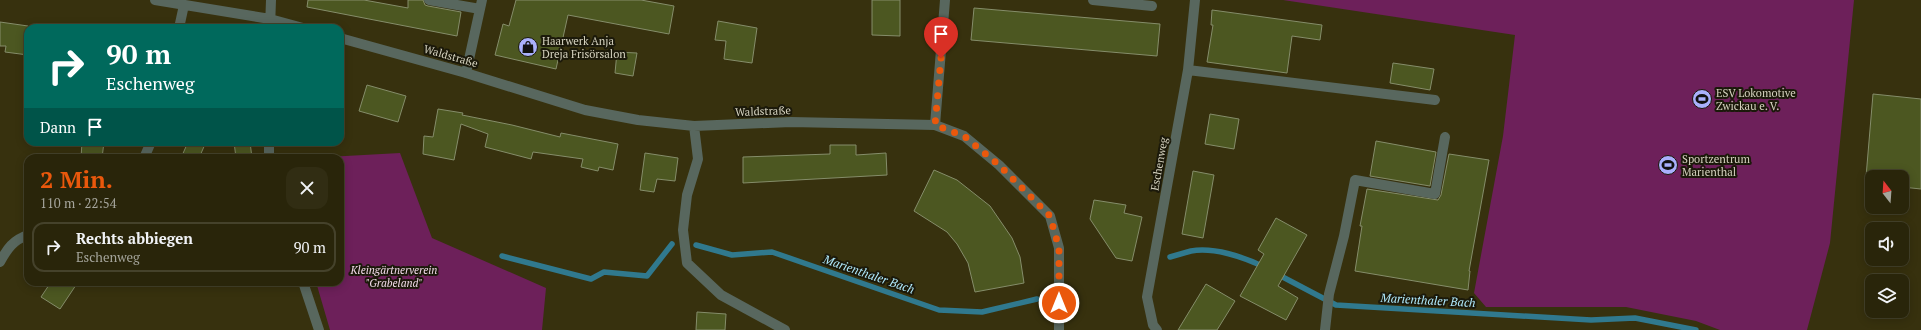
<!DOCTYPE html>
<html lang="de">
<head>
<meta charset="utf-8">
<style>
	body { margin:0; font-family:"PT Serif",serif; background:#312d13; color:#f1f3f6; height:100vh; display:flex; flex-direction:column; font-size:15px; white-space:nowrap }
	* { box-sizing:border-box; margin:0 }
	p { font-size:13px; color:#a5a59c }
	.icon { flex:none; width:22px; height:22px; fill:none; stroke:currentColor; stroke-width:2; stroke-linecap:round; stroke-linejoin:round }
	.map { position:relative; flex:1; overflow:hidden }
	.details { position:absolute; left:24px; top:154px; width:320px; height:132px; display:flex; flex-direction:column; background:#29250a; border-radius:12px; box-shadow:0 2px 10px #0003,0 0 0 1px #45422b }
	.details>* { flex:none }
	.guide { position:absolute; left:24px; top:24px; width:320px; height:122px; border-radius:12px; box-shadow:0 2px 10px #0003,0 0 0 1px #45422b; background:#00695c; color:#fff; overflow:hidden }
	.needle { width:26px; rotate:343deg }
	.tools { position:absolute; left:1865px; top:170px; display:grid; gap:8px }
	.tools a { display:grid; place-items:center; width:44px; height:44px; border-radius:8px; background:#29250a; box-shadow:0 2px 10px #0003,0 0 0 1px #45422b; font-size:20px }
	.pin { position:absolute; display:grid; place-items:center; width:34px; height:34px; color:#fff; margin:-41px -17px; border-radius:50% 50% 50% 0; rotate:-45deg; box-shadow:0 0 4px #0007 }
	.pin .icon { rotate:45deg }
	.me { position:absolute; width:44px; margin:-22px; rotate:0deg; stroke-linejoin:round; filter:drop-shadow(0 0 3px #0008) }
	.turn { display:flex; align-items:center; gap:14px; height:84px; padding:0 16px; font-size:18px }
	.turn .icon { width:52px; height:52px; stroke-width:2.5 }
	.turn b { display:block; font-size:28px; line-height:34px }
	.then { display:flex; align-items:center; height:38px; padding:0 16px; background:#0003; gap:8px; font-size:15px }
	.round { display:grid; place-items:center; flex:none; width:42px; height:42px; border-radius:12px; background:#312d13 }
	.summary { display:flex; align-items:center; justify-content:space-between; height:68px; padding:0 16px }
	h1 { font-size:24px; font-weight:700; line-height:30px; color:#ea580c }
	ul { padding:0; list-style:none }
	li { display:flex; align-items:center; gap:12px; height:50px; margin:0 8px 6px; padding:0 8px; border:2px solid #45422b; border-radius:12px }
	li div { flex:1 }
	li b { display:block; font-size:15px }
	li em { font-style:normal }
	.map>svg:first-child { display:block }
	.green { fill:#6d205a }
	.lines { fill:none; stroke-linecap:round; stroke-linejoin:round }
	.stream { stroke:#30798e; stroke-width:5.5 }
	.building { fill:#4c5721; stroke:#858d6a }
	.minor { stroke:#58675e; stroke-width:10 }
	.route { stroke:#ea580c; stroke-width:7; stroke-dasharray:0 12.6 }
	.labels { text-anchor:middle; dominant-baseline:central; stroke-width:4; stroke-linejoin:round; paint-order:stroke }
	.poi-label { font-size:11px; fill:#d6d3c0; stroke:#1b190a; text-anchor:start }
	.street-label { font-size:11px; fill:#d6d3c0; stroke:#1b190a }
	.park-label { font-size:11px; font-style:italic; fill:#f2dbea; stroke:#1b190a }
	.water-label { font-size:12px; font-style:italic; fill:#b1ebfe; stroke:#1b190a }
</style>
</head>
<body>
<div class="map">
<svg width="1921" height="330" viewBox="0 0 1921 330">
	<rect width="100%" height="100%" fill="#37310e"/>
	<path class="green" d="M1283,0H1854L1830,243L1807,330H1720L1696,321L1626,307H1486L1474,293L1503,136L1515,35Z
		M400,153L432,238L546,288L542,330H330L316,282H340V158H309Z"/>
	<g class="lines">
		<path class="stream" d="M696,245L732,255L772,252L939,310L982,312L1037,299
			M502,256L591,279L604,272L647,276L672,244
			M1170,257C1177,255 1184,253 1191,251C1214,247 1244,257 1264,267
			M1277,274L1336,305L1591,320L1635,318L1696,330"/>
	</g>
	<path class="building" d="M308,0H364L408,8V0H423L425,5L428,6L461,12L457,36L307,7Z
		M516,0H641L674,6L669,34L568,15L556,69L495,55L503,24L509,26Z
		M872,0H900V36L872,35Z
		M974,8L1160,24L1157,56L971,40Z
		M1212,10L1322,25L1320,40L1292,36L1287,73L1207,62L1213,25H1211Z
		M718,21L757,28L752,63L724,59L726,41L715,40Z
		M0,22L28,26V55L5,52L6,46H0Z
		M617,52L637,53L633,76L615,73Z
		M1393,63L1434,69L1430,90L1390,83Z
		M367,85L406,96L398,122L359,111Z
		M1873,94L1921,99V189L1902,187V177H1866Z
		M438,109L463,113L462,115L512,125L560,137L561,133L618,144L613,170L599,167L598,171L581,167L583,159L533,152L531,159L485,147L488,134L461,124L454,160L423,154L424,136L433,137Z
		M1210,114L1239,119L1234,149L1205,144Z
		M1376,141L1436,152L1430,186L1370,176Z
		M82,142H104L102,158H81Z
		M188,142H206L199,158H181Z
		M234,142H250L252,158H236Z
		M830,145H856V155L886,153L887,175L743,183V157L830,154Z
		M645,153L678,158L675,181L657,179L654,192L640,190Z
		M1449,154L1489,160L1469,271H1470L1468,290L1355,271L1362,226H1360L1367,189L1438,200L1441,195Z
		M934,170L957,180L990,206L1012,238L1020,257L1024,283L975,292L968,263L957,244L947,232L914,211Z
		M1193,171L1214,175L1203,238L1182,234Z
		M1094,200L1126,205L1124,213L1142,217L1132,261L1116,258L1090,219Z
		M1276,218L1307,235L1278,286L1298,298L1286,320L1240,296L1264,254L1258,250Z
		M51,282H78L60,309L41,297Z
		M1206,284L1235,301L1217,330H1178Z
		M697,312L726,314L725,330H696Z"/>
	<g class="lines">
		<path class="minor" d="M155,0L270,19L303,28
			M429,0L480,9
			M1093,0L1152,6
			M179,28L184,5
			M270,28L271,0
			M340,38L466,73L585,110L638,120L694,126L791,122L935,125L964,136L999,165L1050,216L1059,248V330
			M1188,70L1435,100
			M466,73L482,0
			M935,125L945,0
			M694,126L698,159L687,195L683,230L687,263L721,295L785,330
			M269,142V158
			M144,158L151,142
			M0,262C7,249 13,240 28,235
			M303,282L319,330
			M1157,330L1153,325L1147,297L1188,70L1195,0
			M1325,330L1329,294L1344,236L1355,180L1435,194L1445,137"/>
	</g>
	<g class="lines">
		<path class="route" d="M941,58L935,125L964,136L976,146L999,165L1050,216L1059,248V303"/>
	</g>
	<defs>
		<g id="shop-disc" transform="scale(1)"><circle r="9.5" fill="#a9b0fc" stroke="#1b190a"/><path d="M-5-2.5h2.3a2.7 3.5 0 0 1 5.4 0H5L5.5 6h-11ZM-1.5-2.5h3a1.5 2.3 0 0 0-3 0Z" fill="#111"/></g>
		<g id="stadium-disc" transform="scale(1)"><circle r="9.5" fill="#a9b0fc" stroke="#1b190a"/><path d="M0-5a6.5 5 0 1 0 0 10a6.5 5 0 1 0 0-10ZM-3.5-1.8h7v3.6h-7Z" fill="#111"/></g>
	</defs>
	<g fill-rule="evenodd">
		<use href="#shop-disc" x="528" y="47"/>
		<use href="#stadium-disc" x="1702" y="99"/>
		<use href="#stadium-disc" x="1668" y="165"/>
	</g>
	<g class="labels">
		<g class="poi-label">
			<text x="542" y="41">Haarwerk Anja<tspan x="542" dy="13">Dreja Frisörsalon</tspan></text>
			<text x="1716" y="93">ESV Lokomotive<tspan x="1716" dy="13">Zwickau e. V.</tspan></text>
			<text x="1682" y="159">Sportzentrum<tspan x="1682" dy="13">Marienthal</tspan></text>
		</g>
		<g class="street-label">
			<text transform="translate(451 56) rotate(16)">Waldstraße</text>
			<text transform="translate(763 111) rotate(-2)">Waldstraße</text>
			<text transform="translate(1159 164) rotate(-80)">Eschenweg</text>
		</g>
		<g class="park-label">
			<text x="394" y="270">Kleingärtnerverein<tspan x="394" dy="13">"Grabeland"</tspan></text>
		</g>
		<g class="water-label">
			<text transform="translate(869 274) rotate(19)">Marienthaler Bach</text>
			<text transform="translate(1428 300) rotate(3)">Marienthaler Bach</text>
		</g>
	</g>
</svg>
<div class="tools">
<a><svg class="needle" viewBox="-14 -14 28 28"><path d="M0-13l5 13h-10z" fill="#e53935"/><path d="M0 13l5-13h-10z" fill="#a5a59c"/></svg></a>
<a><svg class="icon" aria-label="sound" viewBox="0 0 24 24"><path d="M4 9h4l5-4v14l-5-4H4zM17 9q2 3 0 6"/></svg></a>
<a><svg class="icon" aria-label="layers" viewBox="0 0 24 24"><path d="M12 4l9 5-9 5-9-5zM3 14l9 5 9-5"/></svg></a>
</div>
<div class="pin" style="left:941px;top:58px;background:#d93025"><svg class="icon" aria-label="arrive" viewBox="0 0 24 24"><path d="M6 21V4h12l-3 4 3 4H6"/></svg></div>
<svg class="me" style="left:1059px;top:303px" viewBox="-20 -20 40 40"><circle r="17" fill="#ea580c" stroke="#fff" stroke-width="3"/><path d="M0-11L8 9 0 5-8 9z" fill="#fff"/></svg>
<div class="guide">
<div class="turn"><svg class="icon" aria-label="right" viewBox="0 0 24 24"><path d="M7 20v-9h11M14 6l5 5-5 5"/></svg><div><b>90 m</b>Eschenweg</div></div>
<div class="then">Dann<svg class="icon" aria-label="arrive" viewBox="0 0 24 24"><path d="M6 21V4h12l-3 4 3 4H6"/></svg></div>
</div>
<section class="details">
<div class="summary"><div><h1>2 Min.</h1><p>110 m · 22:54</p></div><a class="round"><svg class="icon" aria-label="close" viewBox="0 0 24 24"><path d="M6 6l12 12M18 6L6 18"/></svg></a></div>
<ul>
<li><svg class="icon" aria-label="right" viewBox="0 0 24 24"><path d="M7 20v-9h11M14 6l5 5-5 5"/></svg><div><b>Rechts abbiegen</b><p>Eschenweg</p></div><em>90 m</em></li>
</ul>
</section>
</div>
</body>
</html>
